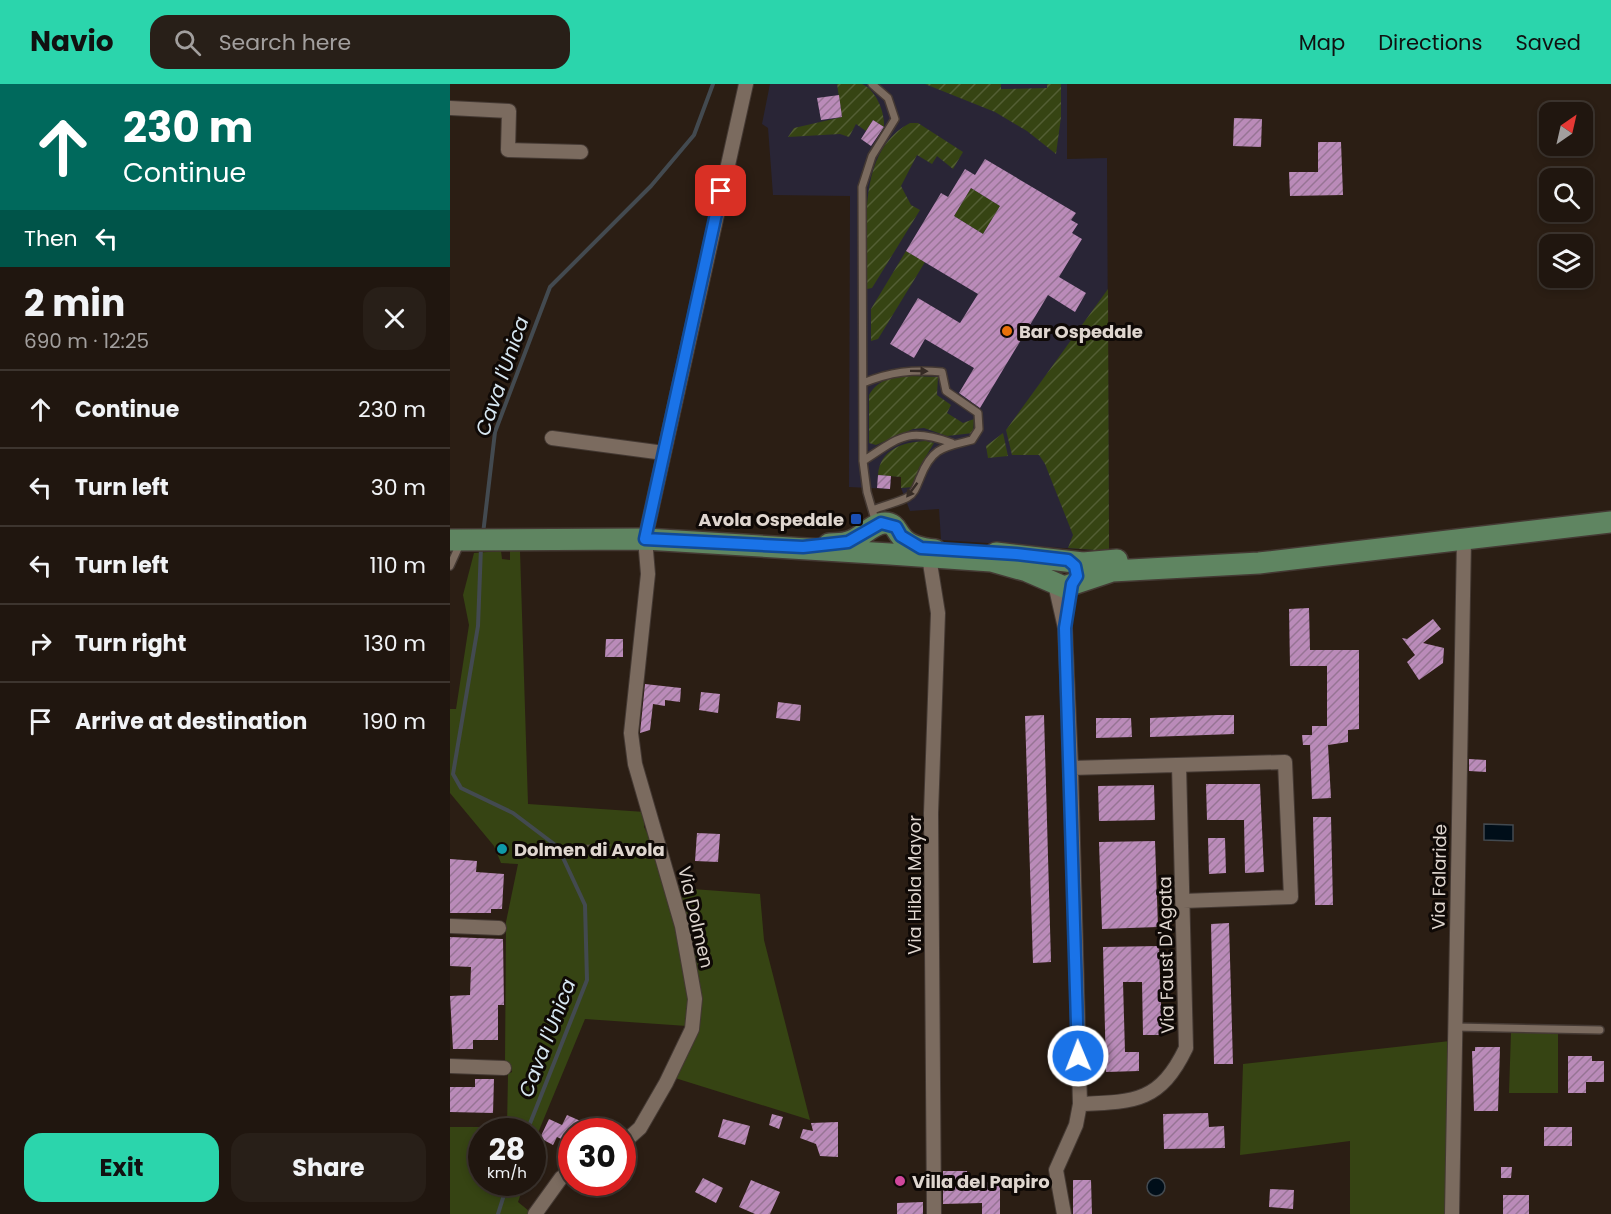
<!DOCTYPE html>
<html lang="en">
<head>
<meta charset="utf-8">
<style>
	body { margin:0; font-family:Poppins,sans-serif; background:#281f18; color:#f1f3f6; height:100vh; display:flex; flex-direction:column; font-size:22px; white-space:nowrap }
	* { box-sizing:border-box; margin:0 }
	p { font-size:20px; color:#a29f9e }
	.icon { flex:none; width:33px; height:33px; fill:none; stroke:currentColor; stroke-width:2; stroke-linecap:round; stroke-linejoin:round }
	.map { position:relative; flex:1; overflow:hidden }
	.side { display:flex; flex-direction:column; background:#20160f; width:450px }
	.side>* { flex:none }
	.hud { background:#00695c; color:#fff; overflow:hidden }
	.needle { width:39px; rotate:34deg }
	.tools { position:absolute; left:1089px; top:18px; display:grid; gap:12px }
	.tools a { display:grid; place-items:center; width:54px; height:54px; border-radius:12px; background:#20160f; box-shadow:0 3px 9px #0003,0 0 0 2px #3d352f; font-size:30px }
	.speed { position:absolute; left:18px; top:1034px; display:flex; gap:12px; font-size:30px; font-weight:700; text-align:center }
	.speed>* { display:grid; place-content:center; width:78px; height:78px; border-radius:50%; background:#20160f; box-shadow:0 3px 9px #0003,0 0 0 2px #3d352f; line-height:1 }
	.speed small { font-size:15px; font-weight:400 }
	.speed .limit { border:9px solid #d22; background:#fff; color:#111 }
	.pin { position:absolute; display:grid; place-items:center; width:51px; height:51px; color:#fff; margin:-26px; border-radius:12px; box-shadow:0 3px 9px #0006 }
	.me { position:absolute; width:66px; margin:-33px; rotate:359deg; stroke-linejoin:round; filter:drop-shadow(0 0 4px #0008) }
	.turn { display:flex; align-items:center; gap:21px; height:126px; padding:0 24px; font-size:27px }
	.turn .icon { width:78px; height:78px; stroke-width:2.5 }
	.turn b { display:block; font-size:42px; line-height:51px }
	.then { display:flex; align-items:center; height:57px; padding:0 24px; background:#0003; gap:12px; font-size:22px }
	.round { display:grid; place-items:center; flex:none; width:63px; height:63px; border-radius:18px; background:#281f18 }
	.summary { display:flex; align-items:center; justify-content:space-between; height:102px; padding:0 24px }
	h1 { font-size:36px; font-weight:700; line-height:45px }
	.action { display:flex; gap:12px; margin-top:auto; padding:12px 24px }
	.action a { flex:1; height:69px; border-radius:18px; background:#2bd5ac; color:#111; font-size:24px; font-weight:700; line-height:69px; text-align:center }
	.action a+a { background:#281f18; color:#f1f3f6 }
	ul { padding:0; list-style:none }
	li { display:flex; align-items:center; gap:18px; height:78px; padding:0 24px; border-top:2px solid #3d352f }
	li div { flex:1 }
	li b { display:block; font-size:22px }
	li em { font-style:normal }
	header { display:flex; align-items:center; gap:36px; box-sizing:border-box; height:84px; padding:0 30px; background:#2bd5ac; color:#111 }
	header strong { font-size:28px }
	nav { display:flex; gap:33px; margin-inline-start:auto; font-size:21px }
	.search { width:420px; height:54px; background:#281f18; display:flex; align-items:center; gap:15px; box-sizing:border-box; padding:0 21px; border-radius:18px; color:#a29f9e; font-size:22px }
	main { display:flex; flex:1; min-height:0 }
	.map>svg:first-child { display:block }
	.medical { fill:#292536 }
	.green { fill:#364413 }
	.garden { fill:url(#garden-furrows) }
	.water { fill:#000e19; stroke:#434a50; stroke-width:1.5 }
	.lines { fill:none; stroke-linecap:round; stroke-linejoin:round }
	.stream { stroke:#434a50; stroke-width:4 }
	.building { fill:url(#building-hatch); fill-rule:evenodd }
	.service-casing { stroke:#443933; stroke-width:10 }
	.minor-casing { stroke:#443933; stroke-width:16 }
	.primary-casing { stroke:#443933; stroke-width:24 }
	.path { stroke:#665a51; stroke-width:2; stroke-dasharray:6 3; stroke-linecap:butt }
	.service { stroke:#7b6b5f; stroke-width:7 }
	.minor { stroke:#7b6b5f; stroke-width:14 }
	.primary { stroke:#5f8561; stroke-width:21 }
	.oneway { fill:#352b25 }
	.route-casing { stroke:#114b97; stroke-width:15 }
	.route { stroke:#1a73e8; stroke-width:10 }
	.food-dot { fill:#e8710a; stroke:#0f0906; stroke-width:2 }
	.transit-dot { fill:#1a4fb4; stroke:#0f0906; stroke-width:2 }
	.culture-dot { fill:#0f9aa8; stroke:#0f0906; stroke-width:2 }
	.hotel-dot { fill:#d1479c; stroke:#0f0906; stroke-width:2 }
	.labels { text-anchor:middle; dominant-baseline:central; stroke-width:6; stroke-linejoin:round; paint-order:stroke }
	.poi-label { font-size:18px; font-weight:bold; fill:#dfd6cf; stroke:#0f0906; text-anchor:start }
	.street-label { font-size:18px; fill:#dfd6cf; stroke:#0f0906 }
	.water-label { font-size:20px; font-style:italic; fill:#d7e7f2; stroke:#0f0906 }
</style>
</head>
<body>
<header>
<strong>Navio</strong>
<div class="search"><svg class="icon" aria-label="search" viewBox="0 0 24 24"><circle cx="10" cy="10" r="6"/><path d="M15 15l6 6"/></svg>Search here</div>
<nav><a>Map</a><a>Directions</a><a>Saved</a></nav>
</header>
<main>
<section class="side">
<div class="hud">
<div class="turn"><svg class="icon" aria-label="ahead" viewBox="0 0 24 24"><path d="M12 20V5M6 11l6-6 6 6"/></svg><div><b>230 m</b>Continue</div></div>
<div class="then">Then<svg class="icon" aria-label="left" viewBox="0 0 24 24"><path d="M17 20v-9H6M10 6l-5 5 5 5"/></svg></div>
</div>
<div class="summary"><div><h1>2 min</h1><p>690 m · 12:25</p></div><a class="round"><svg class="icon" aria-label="close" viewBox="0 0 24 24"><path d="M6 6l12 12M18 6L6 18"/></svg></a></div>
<ul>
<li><svg class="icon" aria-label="ahead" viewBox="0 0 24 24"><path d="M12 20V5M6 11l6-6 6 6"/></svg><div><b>Continue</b></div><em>230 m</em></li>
<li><svg class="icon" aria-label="left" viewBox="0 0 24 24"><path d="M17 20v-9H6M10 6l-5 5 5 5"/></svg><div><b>Turn left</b></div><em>30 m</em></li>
<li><svg class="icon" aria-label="left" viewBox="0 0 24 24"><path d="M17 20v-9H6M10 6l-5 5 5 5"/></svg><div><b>Turn left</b></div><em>110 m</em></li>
<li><svg class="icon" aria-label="right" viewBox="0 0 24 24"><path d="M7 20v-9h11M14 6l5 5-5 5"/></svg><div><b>Turn right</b></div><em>130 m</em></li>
<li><svg class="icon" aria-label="arrive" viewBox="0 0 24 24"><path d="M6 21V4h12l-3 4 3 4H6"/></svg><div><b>Arrive at destination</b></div><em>190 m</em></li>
</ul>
<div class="action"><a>Exit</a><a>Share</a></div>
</section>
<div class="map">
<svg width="1161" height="1130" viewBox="0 0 1161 1130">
	<defs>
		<pattern id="garden-furrows" width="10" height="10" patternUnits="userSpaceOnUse" patternTransform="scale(1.5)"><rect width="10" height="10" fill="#364413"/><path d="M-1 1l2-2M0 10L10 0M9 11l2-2" fill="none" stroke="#535e34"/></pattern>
		<pattern id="building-hatch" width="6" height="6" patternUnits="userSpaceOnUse" patternTransform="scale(1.5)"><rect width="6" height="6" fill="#ba8bb9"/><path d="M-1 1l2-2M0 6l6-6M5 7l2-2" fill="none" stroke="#967494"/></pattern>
	</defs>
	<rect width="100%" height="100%" fill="#2b1e14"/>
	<path class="medical" d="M320,0H617V75L657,74L659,467L491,456L489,425L460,427L451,404V393L441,392L440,405L399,403L400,112L323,111L318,44L312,40Z"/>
	<path class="green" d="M51,467L52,475L60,476V467H70L78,720L195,728L194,743L201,756L218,807L241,912L237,942L135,935L83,1061V1071L82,1047H32V1098H75L68,1118L79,1127L77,1130H0V1043H57L58,990L62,988L61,982L55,979L56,838L68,780L51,779L44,762L0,709V625H6L19,541L13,511L24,469Z
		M229,804L310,810L314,856L360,1036L225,994L247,950L252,915Z
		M1061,948L1108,949V1009H1059Z
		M1000,957L998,1130H900V1057L790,1071L793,980Z"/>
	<path class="garden" d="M387,0C394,0 405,0 412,0C426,6 435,28 434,43L423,36L416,47L406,40L399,53L390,50L338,53L344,44L392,33Z
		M475,0H551V5L597,4V0H611V33L606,70L577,47L545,28Z
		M460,39H468L513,68L503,85L487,72L482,80L467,71L451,102L461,121L470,126L422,204L417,205C418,152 404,68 460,39Z
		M521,104L550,122L533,150L504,132Z
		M456,167L475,178L428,255L421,257V225Z
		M658,205L659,467L618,464L623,451L595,380L589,371H562L556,346Z
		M462,292L488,293L487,311L501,321L497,329L513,339L524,335L523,349L497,352L474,344L463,345L426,361L419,359V311C429,294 444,293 462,292Z
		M553,349L558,372L538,374L536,362Z
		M476,357L484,359L469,384L463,403L451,404V393L428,391C430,365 453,358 476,357Z"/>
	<path class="water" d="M1034,740L1063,741V757L1034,756Z
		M697 1103a9 9 0 1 1 18 0a9 9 0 1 1-18 0Z"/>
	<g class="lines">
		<path class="stream" d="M33,450L45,348L100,203L201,102L244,51L263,0
			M31,463L28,542L3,690L11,704L63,729L108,763L135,821L137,896L77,1047
			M48,1130L58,1098"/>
	</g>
	<path class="building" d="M389,11L392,33L371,36L367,14Z
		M784,34L812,35L811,63L783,62Z
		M423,36L434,43L421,62L411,55Z
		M868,58H891L893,111L840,112L839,88H868Z
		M535,75L626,129L621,136L628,140L622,149L632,155L609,193L636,209L625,228L598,211L530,324L509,309L524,284L475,255L464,274L440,260L468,214L510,239L528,210L456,167L491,109L498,113L515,85L525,91ZM521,104L550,122L533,150L504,132Z
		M428,391L441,392L440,405L427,404Z
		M859,524L860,566H909V645L898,646V658L878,661L881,714L862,715L860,661H853L852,651H862V642H877V582H840L839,525Z
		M983,535L991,545L973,559L994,564L993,579L969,596L957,578L965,571L952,554L957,555Z
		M156,555H173V573H155Z
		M195,600L231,604L230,618L215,616V622L203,620L200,646L190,649Z
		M251,608L270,610L268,629L249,626Z
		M328,618L351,621L350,637L326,634Z
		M594,631L601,878L583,879L575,632Z
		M768,631H784V650L700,653V634Z
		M646,634H681L682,653L646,654Z
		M1019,675L1036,676V688L1019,687Z
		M756,700H810L814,788L795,789L794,736H757Z
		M704,701L705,736L649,737L648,702Z
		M863,733H881L883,821H865Z
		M247,749L270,750L268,778L245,777Z
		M758,754H775L776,789L759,790Z
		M705,757L708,843L652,845L649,758Z
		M0,775L27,777L26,788L54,790L52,825H41V829H0Z
		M779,839L783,980H764L761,840Z
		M0,853L53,855L54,921H48V956H23V965H3L0,912L20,911L21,883L0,882Z
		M709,862L712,951H693L692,898H673L675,968H689V987L656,988L653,863Z
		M1025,963H1050L1048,1027H1024L1022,967H1025Z
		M1118,972H1142V977H1154V998H1136V1009H1118Z
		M25,995H44L43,1029L0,1028V1003H25Z
		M758,1029L759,1043L774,1042L775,1064L714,1065L713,1030Z
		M322,1030L333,1033L329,1045L319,1041Z
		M117,1031L135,1039L131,1047H122V1060L107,1053L103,1061L90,1054L99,1035L112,1041Z
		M273,1035L300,1042L295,1061L268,1053Z
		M388,1038V1073L370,1072L366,1060L350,1054L353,1045L363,1047L361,1039Z
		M1094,1043H1122V1062H1094Z
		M1051,1083H1062L1061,1094H1051Z
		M493,1087H517L518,1099L550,1098V1130H532V1119L493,1120Z
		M253,1094L273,1104L266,1119L245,1108Z
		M301,1096L330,1108L320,1130H305L289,1123Z
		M623,1096H641L642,1130H623Z
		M820,1105L844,1106L843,1125L819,1123Z
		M1053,1111H1079V1130H1053Z
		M473,1118V1130H447V1119Z"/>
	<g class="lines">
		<g class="service-casing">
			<path id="service" d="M422,0L438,14L445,35L422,72L412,103L413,377L417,408L426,439
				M413,299C440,288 463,285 492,288L496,307L528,329L529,345L522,356C494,363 482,363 470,394C467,401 465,409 458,413C452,417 432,422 423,426
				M413,377C450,353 457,343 502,359
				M0,482L10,460
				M1005,943L1150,946"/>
		</g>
		<g class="minor-casing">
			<path id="minor" d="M0,24L59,27L58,66L131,68
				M102,354L214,369
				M479,473L488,529L481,729L484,1130
				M605,500L615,544L621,684L630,1020L626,1041L606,1086L614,1130
				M621,684L835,678L841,813L733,817
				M0,842L49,844
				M0,982L54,984
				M630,1020C685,1018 710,1018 736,964L729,681
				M172,1060L190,1044L216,999L242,945L245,915L232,842L185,680L181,649L198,490L195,455L296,0
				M85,1130L111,1094L122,1086
				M1002,1130L1014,456"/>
		</g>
		<g class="primary-casing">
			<path id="primary" d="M0,456L195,455L440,470L541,477L577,487L614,503L662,487L809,479L1161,438
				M379,460C385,460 392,460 398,458C411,455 422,439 435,439C445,439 446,446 451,452C458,462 474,465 485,466
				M546,469L633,479L667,476"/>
		</g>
		<path class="path" d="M65,766L96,767L108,763L180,760L197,763"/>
		<use href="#service" class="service"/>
		<use href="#minor" class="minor"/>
		<use href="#primary" class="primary"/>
	</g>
	<defs><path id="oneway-solid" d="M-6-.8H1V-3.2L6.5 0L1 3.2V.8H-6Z" transform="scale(1.5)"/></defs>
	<g class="oneway">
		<use href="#oneway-solid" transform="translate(469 287) rotate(1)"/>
		<use href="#oneway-solid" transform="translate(462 406) rotate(127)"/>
	</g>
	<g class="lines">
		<g class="route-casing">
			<path id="route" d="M271,107L195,455L353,463L398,458L431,439L446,443L451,452L471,464L566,470L618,476L625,482L627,492L622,500L615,544L628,972"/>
		</g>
		<use href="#route" class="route"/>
	</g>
	<circle class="food-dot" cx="557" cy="247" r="6"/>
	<rect class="transit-dot" x="400" y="429" width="12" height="12" rx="3"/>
	<circle class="culture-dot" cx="52" cy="765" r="6"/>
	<circle class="hotel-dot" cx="450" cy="1097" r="6"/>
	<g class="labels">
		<g class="poi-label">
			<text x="569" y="247">Bar Ospedale</text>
			<text x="394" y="435" text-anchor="end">Avola Ospedale</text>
			<text x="64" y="765">Dolmen di Avola</text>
			<text x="462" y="1097">Villa del Papiro</text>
		</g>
		<g class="street-label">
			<text transform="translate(989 793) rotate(-89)">Via Falaride</text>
			<text transform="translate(464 801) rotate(-90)">Via Hibla Mayor</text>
			<text transform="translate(246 833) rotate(77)">Via Dolmen</text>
			<text transform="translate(716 871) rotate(-91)">Via Faust D'Agata</text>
		</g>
		<g class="water-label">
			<text transform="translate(52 292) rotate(-71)">Cava l'Unica</text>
			<text transform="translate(97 954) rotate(-69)">Cava l'Unica</text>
		</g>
	</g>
</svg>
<div class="tools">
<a><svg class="needle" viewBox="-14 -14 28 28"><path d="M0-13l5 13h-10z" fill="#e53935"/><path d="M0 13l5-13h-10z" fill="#a29f9e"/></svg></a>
<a><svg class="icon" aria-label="search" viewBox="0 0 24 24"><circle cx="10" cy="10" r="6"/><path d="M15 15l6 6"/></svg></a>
<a><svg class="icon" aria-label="layers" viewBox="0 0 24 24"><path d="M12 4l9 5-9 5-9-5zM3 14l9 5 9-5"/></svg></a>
</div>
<div class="speed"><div>28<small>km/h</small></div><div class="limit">30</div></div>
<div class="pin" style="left:271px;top:107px;background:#d93025"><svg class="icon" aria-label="arrive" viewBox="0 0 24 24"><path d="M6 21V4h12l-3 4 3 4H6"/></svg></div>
<svg class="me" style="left:628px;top:972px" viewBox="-20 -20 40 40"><circle r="17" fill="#1a73e8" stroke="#fff" stroke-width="3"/><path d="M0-11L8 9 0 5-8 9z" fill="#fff"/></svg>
</div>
</main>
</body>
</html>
